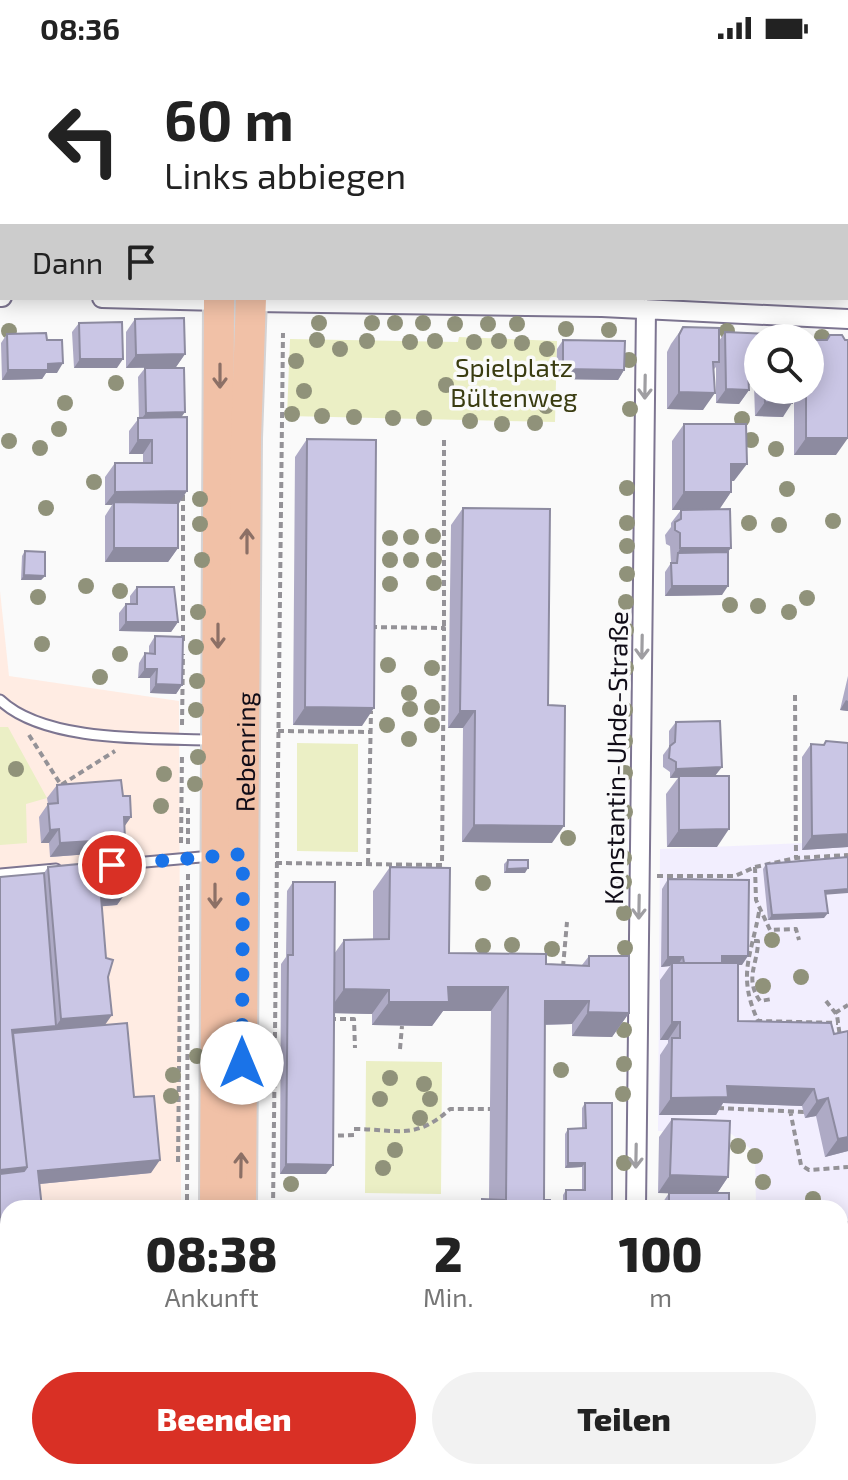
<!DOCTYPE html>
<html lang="de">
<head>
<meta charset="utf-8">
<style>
	body { margin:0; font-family:"Exo 2",sans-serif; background:#f2f2f2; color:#222; height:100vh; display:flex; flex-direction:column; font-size:30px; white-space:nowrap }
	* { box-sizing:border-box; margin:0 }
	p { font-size:26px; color:#767676 }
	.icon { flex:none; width:44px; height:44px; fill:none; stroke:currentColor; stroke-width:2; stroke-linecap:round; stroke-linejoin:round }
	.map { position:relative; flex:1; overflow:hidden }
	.side { position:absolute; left:0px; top:1144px; width:848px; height:280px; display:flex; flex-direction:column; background:#fff; border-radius:24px 24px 0 0; box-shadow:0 4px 20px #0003 }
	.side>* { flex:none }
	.banner { position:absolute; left:0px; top:0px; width:848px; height:244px; box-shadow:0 4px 20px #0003; background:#fff; color:#222; overflow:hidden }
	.tools { position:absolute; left:744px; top:268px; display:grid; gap:16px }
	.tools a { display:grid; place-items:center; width:80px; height:80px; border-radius:50%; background:#fff; box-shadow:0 4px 20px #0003; font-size:40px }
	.pin { position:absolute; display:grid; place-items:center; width:68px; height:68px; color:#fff; margin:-34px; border:4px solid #fff; border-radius:50%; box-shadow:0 2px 8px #0007 }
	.me { position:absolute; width:88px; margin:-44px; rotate:0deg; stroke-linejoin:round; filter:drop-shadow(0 0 6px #0008) }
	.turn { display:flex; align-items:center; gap:28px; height:168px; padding:0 32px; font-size:36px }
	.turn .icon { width:104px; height:104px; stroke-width:2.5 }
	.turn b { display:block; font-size:56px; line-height:68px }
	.then { display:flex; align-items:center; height:76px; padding:0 32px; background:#0003; gap:16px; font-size:30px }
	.eta { display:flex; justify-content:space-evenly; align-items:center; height:136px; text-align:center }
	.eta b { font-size:48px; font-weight:800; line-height:56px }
	.action { display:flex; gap:16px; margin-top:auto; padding:16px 32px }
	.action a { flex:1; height:92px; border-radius:48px; background:#d93025; color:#fff; font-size:32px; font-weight:800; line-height:92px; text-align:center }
	.action a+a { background:#f2f2f2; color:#222 }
	.status { display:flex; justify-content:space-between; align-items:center; height:56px; padding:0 40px; background:#fff; direction:ltr }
	.status svg { height:22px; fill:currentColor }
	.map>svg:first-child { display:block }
	.commercial { fill:#ffece3 }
	.built { fill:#f2eefe }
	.green { fill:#ebefc5 }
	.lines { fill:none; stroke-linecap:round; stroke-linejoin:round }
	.service-casing { stroke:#7d7591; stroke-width:13 }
	.minor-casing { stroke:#7d7591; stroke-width:22 }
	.primary-casing { stroke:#d4d3d5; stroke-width:34 }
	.path { stroke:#949297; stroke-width:4; stroke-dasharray:6 4; stroke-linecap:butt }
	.service { stroke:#fff; stroke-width:9 }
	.minor { stroke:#fff; stroke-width:18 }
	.primary { stroke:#f1c1a7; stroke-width:30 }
	.tree { fill:#90927a }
	.wall { fill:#aeaac5 }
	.shaded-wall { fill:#8d8ba0 }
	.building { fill:#cac6e5; stroke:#8d8ba0; stroke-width:2 }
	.oneway { stroke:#8c7066 }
	.oneway2 { stroke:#9f9ea2 }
	.route { stroke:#1a73e8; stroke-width:14; stroke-dasharray:0 25.2 }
	.labels { text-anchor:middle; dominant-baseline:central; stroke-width:7; stroke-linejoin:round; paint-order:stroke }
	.park-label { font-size:26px; fill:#3a3c11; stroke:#fafafa }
	.street-label { font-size:26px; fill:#100c17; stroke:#fafafa }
</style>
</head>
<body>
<div class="status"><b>08:36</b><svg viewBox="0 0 49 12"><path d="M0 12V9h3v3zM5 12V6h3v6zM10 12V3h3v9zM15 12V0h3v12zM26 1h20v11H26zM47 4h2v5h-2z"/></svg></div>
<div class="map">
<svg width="848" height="1424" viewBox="0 0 848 1424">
	<rect width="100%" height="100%" fill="#fafafa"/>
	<path class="commercial" d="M0,535L9,620L179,645L181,1152H8L0,1234Z
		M0,1256L8,1298V1416H27L28,1424H0Z"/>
	<path class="built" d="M805,696L848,698V1388L840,1389V1152H756L755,1096L730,1077L658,1075L660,793L805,787Z
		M651,1416H718L682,1424H651Z"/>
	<path class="green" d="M459,281L557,285L555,366L287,360L290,283L458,286Z
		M0,671H8L47,742L26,748L27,787L0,789Z
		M297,687L358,688V796L297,795Z
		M366,1005L442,1006L441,1138L365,1137Z"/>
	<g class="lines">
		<g class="service-casing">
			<path id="service" d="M0,644C45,687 152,682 212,684
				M123,808L212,800
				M0,818L56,813"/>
		</g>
		<g class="minor-casing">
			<path id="minor" d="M587,0V2
				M0,241H2
				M102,242L219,245
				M251,246L602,251L848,263
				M636,1152L646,253
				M840,1405L848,1406
				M629,1424L631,1416
				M748,1424L786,1416"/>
		</g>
		<g class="primary-casing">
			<g id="primary">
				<path d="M195,0V2"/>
				<path d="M233,0V2"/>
				<path d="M215,1152L219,242"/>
				<path id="s1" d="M241,1152L246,382L251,242"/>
				<path d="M230,1416L231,1424"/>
				<path d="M260,1416L261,1424"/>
			</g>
		</g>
		<path class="path" d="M94,0L95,2
			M164,0V2
			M270,0V2
			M276,0V2
			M444,384V572
			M183,585V438
			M795,639L796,802
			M182,669L183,598
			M278,675L370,676
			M29,679L61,729L115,695
			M181,787L182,698
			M188,788V748
			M276,807L442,809L444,572L372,571
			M368,808L371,655
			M755,811L756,844L770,874L796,873L799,884
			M657,820H735L755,811L796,802L848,799
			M759,856C751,901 737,919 758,965L838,967
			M754,885H758C758,908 744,922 760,945L772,943
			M563,911L567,866
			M826,945L837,959L840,981
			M835,957L848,949
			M330,963H354L355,992
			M400,993L402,970
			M718,1052L804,1056
			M790,1054L801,1109L809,1114L848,1111
			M354,1073C396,1073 415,1085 450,1053H490
			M328,1080L354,1079
			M178,1106L181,827
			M187,1144L188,816
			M273,1152L283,277
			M192,1416V1424
			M201,1416L202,1424
			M293,1416L294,1424
			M342,1416V1423"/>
		<use href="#service" class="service"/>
		<use href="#minor" class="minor"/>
		<use href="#primary" class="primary"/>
	</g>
	<g class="tree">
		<circle cx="319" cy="267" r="8"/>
		<circle cx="372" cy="267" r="8"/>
		<circle cx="395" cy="267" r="8"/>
		<circle cx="423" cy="267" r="8"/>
		<circle cx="455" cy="268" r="8"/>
		<circle cx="488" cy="268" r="8"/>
		<circle cx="517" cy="268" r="8"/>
		<circle cx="566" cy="273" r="8"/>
		<circle cx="609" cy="274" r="8"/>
		<circle cx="9" cy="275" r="8"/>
		<circle cx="727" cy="275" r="8"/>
		<circle cx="822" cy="281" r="8"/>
		<circle cx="317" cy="284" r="8"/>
		<circle cx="367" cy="285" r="8"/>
		<circle cx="435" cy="285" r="8"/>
		<circle cx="499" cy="285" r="8"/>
		<circle cx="410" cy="286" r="8"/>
		<circle cx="474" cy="286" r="8"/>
		<circle cx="522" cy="287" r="8"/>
		<circle cx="340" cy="293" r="8"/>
		<circle cx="547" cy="293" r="8"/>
		<circle cx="629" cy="304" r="8"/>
		<circle cx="296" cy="305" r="8"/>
		<circle cx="548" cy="313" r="8"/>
		<circle cx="116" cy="327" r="8"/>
		<circle cx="446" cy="329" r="8"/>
		<circle cx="304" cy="335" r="8"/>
		<circle cx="65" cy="347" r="8"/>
		<circle cx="546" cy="350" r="8"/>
		<circle cx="630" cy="353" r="8"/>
		<circle cx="292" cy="358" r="8"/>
		<circle cx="322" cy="360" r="8"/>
		<circle cx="354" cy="361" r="8"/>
		<circle cx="393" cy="362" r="8"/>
		<circle cx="424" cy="362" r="8"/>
		<circle cx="742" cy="363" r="8"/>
		<circle cx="470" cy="365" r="8"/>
		<circle cx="535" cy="367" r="8"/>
		<circle cx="502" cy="368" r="8"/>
		<circle cx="59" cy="373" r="8"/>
		<circle cx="751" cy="384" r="8"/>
		<circle cx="9" cy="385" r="8"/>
		<circle cx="40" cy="392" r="8"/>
		<circle cx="776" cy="393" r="8"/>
		<circle cx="94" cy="426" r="8"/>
		<circle cx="627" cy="432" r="8"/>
		<circle cx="787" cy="433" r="8"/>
		<circle cx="200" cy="443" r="8"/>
		<circle cx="46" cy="452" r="8"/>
		<circle cx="833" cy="465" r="8"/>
		<circle cx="627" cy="467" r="8"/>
		<circle cx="749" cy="467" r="8"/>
		<circle cx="200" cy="468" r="8"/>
		<circle cx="779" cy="469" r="8"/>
		<circle cx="433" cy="480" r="8"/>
		<circle cx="411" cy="481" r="8"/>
		<circle cx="390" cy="482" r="8"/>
		<circle cx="627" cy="490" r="8"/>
		<circle cx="202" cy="504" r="8"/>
		<circle cx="390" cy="504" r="8"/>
		<circle cx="411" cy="504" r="8"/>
		<circle cx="434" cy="504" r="8"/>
		<circle cx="627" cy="518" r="8"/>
		<circle cx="434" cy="527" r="8"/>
		<circle cx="390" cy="528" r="8"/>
		<circle cx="86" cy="530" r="8"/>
		<circle cx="120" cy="535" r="8"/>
		<circle cx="38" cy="541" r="8"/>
		<circle cx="807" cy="542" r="8"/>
		<circle cx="626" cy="546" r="8"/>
		<circle cx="730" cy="549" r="8"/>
		<circle cx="758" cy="550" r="8"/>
		<circle cx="198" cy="556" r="8"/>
		<circle cx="789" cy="556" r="8"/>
		<circle cx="626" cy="574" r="8"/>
		<circle cx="42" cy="588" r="8"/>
		<circle cx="196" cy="591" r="8"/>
		<circle cx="120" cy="598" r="8"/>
		<circle cx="388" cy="609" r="8"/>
		<circle cx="432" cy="612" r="8"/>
		<circle cx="626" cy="612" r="8"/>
		<circle cx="100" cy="621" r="8"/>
		<circle cx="197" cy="625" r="8"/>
		<circle cx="409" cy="637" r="8"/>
		<circle cx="432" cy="651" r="8"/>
		<circle cx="410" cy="653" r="8"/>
		<circle cx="196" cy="654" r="8"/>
		<circle cx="625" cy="654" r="8"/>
		<circle cx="387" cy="669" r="8"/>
		<circle cx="432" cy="669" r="8"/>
		<circle cx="409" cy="683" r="8"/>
		<circle cx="625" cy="685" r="8"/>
		<circle cx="198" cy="701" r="8"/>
		<circle cx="16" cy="713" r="8"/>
		<circle cx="625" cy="717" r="8"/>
		<circle cx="164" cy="718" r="8"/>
		<circle cx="195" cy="728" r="8"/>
		<circle cx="161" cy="750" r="8"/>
		<circle cx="625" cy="756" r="8"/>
		<circle cx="568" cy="782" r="8"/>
		<circle cx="624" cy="802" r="8"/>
		<circle cx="624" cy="826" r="8"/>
		<circle cx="483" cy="827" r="8"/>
		<circle cx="624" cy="857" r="8"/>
		<circle cx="772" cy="884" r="8"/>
		<circle cx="512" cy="889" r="8"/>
		<circle cx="483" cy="890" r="8"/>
		<circle cx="625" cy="892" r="8"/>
		<circle cx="552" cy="893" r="8"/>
		<circle cx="801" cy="921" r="8"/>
		<circle cx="763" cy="930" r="8"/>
		<circle cx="624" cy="974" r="8"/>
		<circle cx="197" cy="1000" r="8"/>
		<circle cx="624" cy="1008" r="8"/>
		<circle cx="561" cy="1014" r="8"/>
		<circle cx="173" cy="1019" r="8"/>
		<circle cx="390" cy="1022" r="8"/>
		<circle cx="424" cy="1028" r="8"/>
		<circle cx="623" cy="1038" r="8"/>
		<circle cx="171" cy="1040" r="8"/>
		<circle cx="380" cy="1043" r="8"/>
		<circle cx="430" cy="1043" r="8"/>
		<circle cx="420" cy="1062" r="8"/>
		<circle cx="738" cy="1090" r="8"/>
		<circle cx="395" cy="1094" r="8"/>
		<circle cx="755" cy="1100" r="8"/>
		<circle cx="624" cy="1107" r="8"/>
		<circle cx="383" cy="1112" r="8"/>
		<circle cx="763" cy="1126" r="8"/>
		<circle cx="291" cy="1128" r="8"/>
		<circle cx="813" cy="1143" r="8"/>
	</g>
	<path class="wall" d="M102,0H154L155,2H102Z
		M296,0H356V2H296Z
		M619,0H668V2H619Z
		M135,263L185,298L176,311L126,312V276Z
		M79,267L117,312H74L72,276Z
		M683,271L719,285L725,276L758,282V334H792L783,361L755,360L754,329H749V334L739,348L716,347V311L713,314L703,354L667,353V296L671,288Z
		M7,278L47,284L57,317H46L42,323L2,324L1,287Z
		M563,284L624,314L618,324L556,323L557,293Z
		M145,312L181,361L178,449V492L168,506H105V460L112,449H105V421L115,407H143V398H129V375L139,362L138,321Z
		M794,334H810L836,399H794Z
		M684,368L734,425H731V436L719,453L728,496L722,539L665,540V516L671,507L670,490L666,488L665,479L671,471V467L681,454H672V385Z
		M307,383L362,670L293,669L295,401Z
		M463,452L548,649L552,787L462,786L463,672H448L451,469Z
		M25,495L45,520L41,524H21L22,500Z
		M137,531L178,566L171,576L119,575V557L126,548H130V540Z
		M155,580L182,629L176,638L150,637V622H138L139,607L145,597H149V590Z
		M848,620V655L840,654Z
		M676,666L715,720L717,791H667L666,738L678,722H670V716L663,711V699L669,691V675Z
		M826,685L848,687V791L802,794V701L811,688L823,689Z
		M57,729L123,740L131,761L124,770L116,796L50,801L49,787H41L39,761L48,748L47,742Z
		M89,801L134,825L117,849L101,850L108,921L105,969L134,1041L151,1117L40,1128L8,1152V1357L2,1358L0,1349V821L44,817L48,811L84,808Z
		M508,804L525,817H504V808Z
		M766,808L825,839L824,862L768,864L763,813Z
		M390,811L449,897L546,908L582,909L589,900L629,957L612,981L572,980V968L545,969L544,1144L550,1152H476L482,1143H489L491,955H443L432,970L372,969V958L334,957L326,1118H280L281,908L286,901L287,835L293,826L334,898L344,884H373V835Z
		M668,823L742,909H738V965L831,967L848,1095L825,1101L816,1060L805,1062L802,1050L723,1047L716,1059H659L660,999L668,987V984H660V924L670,910L661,911L662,833Z
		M585,1047L612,1152H563V1139L566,1134H582V1111L565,1112V1078L568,1073H582V1052Z
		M672,1063L728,1121L717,1137L729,1152H659L669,1137H658L659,1081Z
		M37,1416H108L109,1424H38Z
		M120,1416H170L171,1424H122Z"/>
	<path class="shaded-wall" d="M511,0H522L521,2H509Z
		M529,0H559L558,2H527Z
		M715,0H744L738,2H713Z
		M848,140V163H846V141Z
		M0,181H2V199H0Z
		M185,298L176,311L126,312L136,299Z
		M80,303H123L117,312H74Z
		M63,307L57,317H46L42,323L2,324L8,314L48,308Z
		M563,313L624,314L618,324L556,323Z
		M748,315H758V323L754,329L739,328Z
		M726,333L749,334L739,348L716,347Z
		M679,336L715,337L703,354L667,353Z
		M765,346L792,347L783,361L755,360Z
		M185,356L178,366H139L146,357Z
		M806,382H848L836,399H794Z
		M138,384H152L143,398H129Z
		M731,408H747L734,425H719Z
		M187,435L178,449L114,446L112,449H105L115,436Z
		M684,436H731L719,454H672Z
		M114,492H178L168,506H105Z
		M680,492H731L721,505L678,497Z
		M24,519L45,520L41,524H21Z
		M672,530H728L722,539L665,540Z
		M126,566H178L171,576L119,575Z
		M145,613H157L150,622H138Z
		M156,628L182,629L176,638L150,637Z
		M846,644L848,645V655L840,654Z
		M305,651L374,652L362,670L293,669Z
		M460,655H475L463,672H448Z
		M722,711L715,720L670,722L676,713Z
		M124,761H131L122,774Z
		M474,769L564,770L552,787L462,786Z
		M59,773L49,787H41L50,774Z
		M729,773L717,791H667L679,774Z
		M848,778V791L802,794L812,780Z
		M125,783L116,796L50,801L60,787Z
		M528,812L525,817H504L507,813Z
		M134,825L117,849L83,852L100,828Z
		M848,833V837L822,839L825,835Z
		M828,857L824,862L768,864L772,859Z
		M722,900H748L742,909H716Z
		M668,901H683L677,910L672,907L670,910L661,911Z
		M448,931H508L491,955H443L432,970L372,969L389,946Z
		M344,933L389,934L372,958L327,957Z
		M545,945H589L572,968L529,969Z
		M588,956L629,957L612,981L572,980Z
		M112,959L95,983L10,977L12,974L56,970L61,963Z
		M672,966H680L668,984H660Z
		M727,1030L814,1033L802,1050L723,1047L716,1059H659L671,1042Z
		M828,1042L816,1060L805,1062L817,1045Z
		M848,1081V1095L825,1101L838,1083Z
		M160,1104L151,1117L29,1129L38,1115Z
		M568,1107H585L582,1111L565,1112Z
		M286,1108L333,1109L326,1118H280Z
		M27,1111L15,1129L0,1130V1114Z
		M670,1119L728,1121L716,1139L658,1137Z
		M848,1218V1233L840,1234V1220Z
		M8,1349V1357L2,1358Z
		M848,1368V1382L840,1384V1369Z"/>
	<path class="building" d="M0,0H22V2H2V181H0Z
		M118,0H154L155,2H118Z
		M320,0H356V2H320Z
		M631,0H668V2H631Z
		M688,0H718L719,2H688Z
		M763,0H792L793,2H764Z
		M846,104H848V140L846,141Z
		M184,262L185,298L136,299L135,263Z
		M122,266L123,303H80L79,267Z
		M683,271L719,272V306H713L715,337L679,336V279Z
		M725,276L792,279V282H758V315H748L749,334L726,333Z
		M46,277L47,284H62L63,307L48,308V314H8L7,278Z
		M830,279H842L845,284H848V382H806V334H810V284H827Z
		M563,284L625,285L624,314L563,313Z
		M145,312H184L185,356L146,357Z
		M764,334H792V347L765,346Z
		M187,361V435L115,436V407H152V384H138V362Z
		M684,368H746L747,408H731V436H684Z
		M307,383L376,384L374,652L305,651Z
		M114,446L178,447V492H114Z
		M463,452L550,453L548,649L565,650L564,770L474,769L475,655H460Z
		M730,453L731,492H680V477L675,474V466L681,463V454Z
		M25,495L45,496V520L24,519Z
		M728,496V530H672L671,507H677L678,497Z
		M137,531H174L178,566H126V548H137Z
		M155,580L183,581L182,629L156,628L157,613H145V597L155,598Z
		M720,665L722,711L676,713V706L669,702L670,690L675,686L676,666Z
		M826,685L848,687V778L812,780L811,688L824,689Z
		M679,720H729V773L679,774Z
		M121,724L123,740H130L131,761H124L125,783L60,787L59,773L50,774L48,748L58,747L57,729Z
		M132,798L134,825L100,828L106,902L113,904L108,921L112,959L61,963L48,811L89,807V801Z
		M848,801V833L825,835L828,857L772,859L766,808Z
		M508,804H528V812L507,813Z
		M390,811L450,812L449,897L546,898V908L589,910V900H629V957L588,956L589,945H545L544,1144H550V1152H482V1143L506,1144L508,931H448L449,946H389V934L344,933V884L389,883Z
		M44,817L56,970L12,974L27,1111L0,1114V821Z
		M668,823L749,824L748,900H722V907H684L683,901H668Z
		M293,826H335L333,1109L286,1108L288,899H293Z
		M672,907H738V965L831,967L834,978L848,975V1081L838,1083L828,1042L817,1045L814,1033L727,1030L728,1041L671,1042L672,982H680V966H672Z
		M127,967L134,1041L154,1040L160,1104L38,1115L42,1152H8V1221H5L8,1234V1328L6,1317L0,1318V1118L24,1115L27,1111L13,977Z
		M585,1047H612V1152H566V1134H585V1107H568V1073L586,1072Z
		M672,1063L730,1065L728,1121L670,1119Z
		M669,1137H729V1152H669Z
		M848,1166V1218L840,1220V1168Z
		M848,1239V1368L840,1369V1241Z
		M51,1416H108L109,1424H52Z
		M132,1416H170L171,1424H133Z"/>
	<defs><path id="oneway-shaft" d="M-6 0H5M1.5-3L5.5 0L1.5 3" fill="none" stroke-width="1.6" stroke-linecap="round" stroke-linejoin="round" transform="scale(2)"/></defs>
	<g class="oneway">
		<use href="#oneway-shaft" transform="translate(220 320) rotate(90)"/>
		<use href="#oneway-shaft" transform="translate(247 485) rotate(-90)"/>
		<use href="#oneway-shaft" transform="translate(218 580) rotate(90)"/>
		<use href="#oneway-shaft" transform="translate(215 840) rotate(90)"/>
		<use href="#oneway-shaft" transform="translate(241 1109) rotate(-89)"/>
	</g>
	<g class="oneway2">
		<use href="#oneway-shaft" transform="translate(645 331) rotate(91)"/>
		<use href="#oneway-shaft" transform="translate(642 591) rotate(91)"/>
		<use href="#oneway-shaft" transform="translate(639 851) rotate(91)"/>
		<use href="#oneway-shaft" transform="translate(636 1100) rotate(91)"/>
	</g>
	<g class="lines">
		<path class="route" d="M112,809L243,798L242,1007"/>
	</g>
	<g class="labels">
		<g class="park-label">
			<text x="514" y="310">Spielplatz<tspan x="514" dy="30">Bültenweg</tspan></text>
		</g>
		<g class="street-label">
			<text stroke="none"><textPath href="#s1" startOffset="456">Rebenring</textPath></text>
			<text transform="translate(615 702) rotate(-89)">Konstantin-Uhde-Straße</text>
		</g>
	</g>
</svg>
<div class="tools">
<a><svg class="icon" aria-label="search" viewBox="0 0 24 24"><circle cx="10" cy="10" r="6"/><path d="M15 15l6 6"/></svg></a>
</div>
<div class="pin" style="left:112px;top:809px;background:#d93025"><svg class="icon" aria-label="arrive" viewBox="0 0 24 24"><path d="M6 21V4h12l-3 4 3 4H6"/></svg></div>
<svg class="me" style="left:242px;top:1007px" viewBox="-20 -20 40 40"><circle r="19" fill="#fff"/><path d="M0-13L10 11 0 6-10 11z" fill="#1a73e8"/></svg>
<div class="banner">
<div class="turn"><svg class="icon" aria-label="left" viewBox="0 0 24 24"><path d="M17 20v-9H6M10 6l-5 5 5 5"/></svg><div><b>60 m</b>Links abbiegen</div></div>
<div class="then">Dann<svg class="icon" aria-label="arrive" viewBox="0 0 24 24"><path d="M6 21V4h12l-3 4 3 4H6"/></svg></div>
</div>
<section class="side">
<div class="eta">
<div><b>08:38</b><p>Ankunft</p></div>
<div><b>2</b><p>Min.</p></div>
<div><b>100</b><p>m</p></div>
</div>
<div class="action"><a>Beenden</a><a>Teilen</a></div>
</section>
</div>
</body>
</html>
